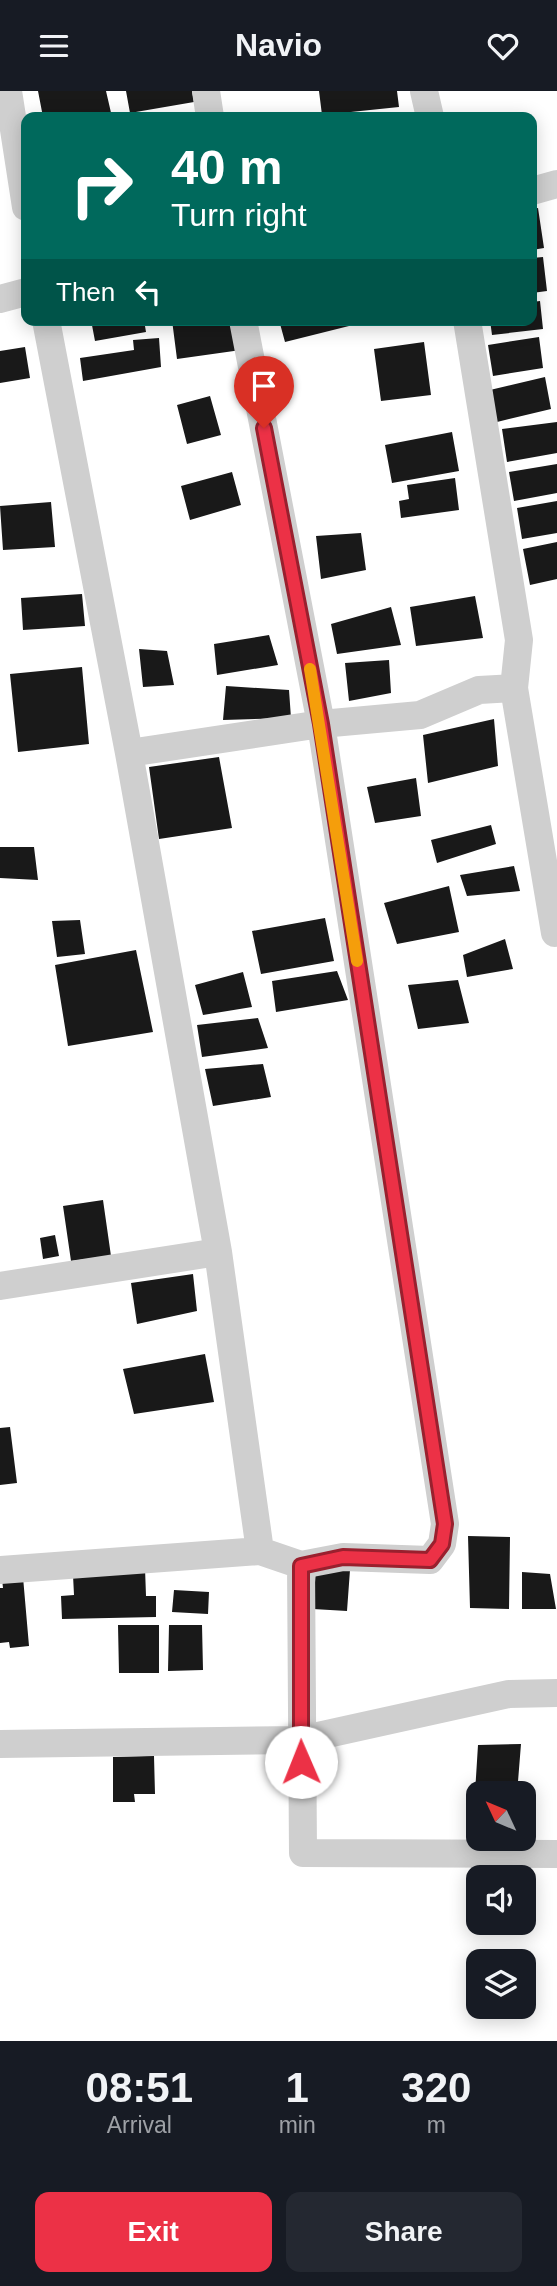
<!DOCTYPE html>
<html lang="en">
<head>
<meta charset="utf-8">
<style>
	body { margin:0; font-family:Arial,sans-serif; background:#242831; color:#f1f3f6; height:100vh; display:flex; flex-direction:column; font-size:26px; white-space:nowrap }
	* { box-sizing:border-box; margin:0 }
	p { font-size:23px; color:#9ea1a6 }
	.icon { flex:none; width:38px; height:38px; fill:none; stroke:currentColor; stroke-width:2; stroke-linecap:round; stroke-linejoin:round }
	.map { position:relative; height:1950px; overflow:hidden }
	.panel { display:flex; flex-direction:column; background:#171b24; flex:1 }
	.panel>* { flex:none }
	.top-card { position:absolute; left:21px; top:21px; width:516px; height:214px; border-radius:14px; box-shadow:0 4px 18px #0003; background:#00695c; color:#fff; overflow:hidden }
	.needle { width:46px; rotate:314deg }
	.controls { position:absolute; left:466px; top:1690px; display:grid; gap:14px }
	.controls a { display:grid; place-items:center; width:70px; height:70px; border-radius:14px; background:#171b24; box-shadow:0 4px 18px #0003; font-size:35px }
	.pin { position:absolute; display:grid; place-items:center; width:60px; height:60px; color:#fff; margin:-72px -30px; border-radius:50% 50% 50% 0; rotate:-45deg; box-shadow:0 0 7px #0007 }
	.pin .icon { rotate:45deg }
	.me { position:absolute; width:77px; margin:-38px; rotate:359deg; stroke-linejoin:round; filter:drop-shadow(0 0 5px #0008) }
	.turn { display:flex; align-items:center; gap:24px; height:147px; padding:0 35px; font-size:32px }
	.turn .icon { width:91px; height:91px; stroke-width:2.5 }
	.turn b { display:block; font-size:49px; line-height:60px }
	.then { display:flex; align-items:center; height:66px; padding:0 35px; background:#0003; gap:14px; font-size:26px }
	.eta { display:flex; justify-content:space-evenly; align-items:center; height:119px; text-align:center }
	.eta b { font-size:42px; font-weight:700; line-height:49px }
	.button { display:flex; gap:14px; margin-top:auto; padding:14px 35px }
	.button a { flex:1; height:80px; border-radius:14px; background:#ec3146; color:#fff; font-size:28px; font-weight:700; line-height:80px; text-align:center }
	.button a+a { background:#242831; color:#f1f3f6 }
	header { display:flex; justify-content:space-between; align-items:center; height:91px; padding:0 35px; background:#171b24; font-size:32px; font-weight:700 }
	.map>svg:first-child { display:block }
	.building { fill:#191919 }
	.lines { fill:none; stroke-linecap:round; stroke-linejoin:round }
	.minor { stroke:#cfcfcf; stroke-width:28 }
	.route-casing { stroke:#99202e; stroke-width:18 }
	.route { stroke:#ec3146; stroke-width:12 }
	.slow { stroke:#f59e0b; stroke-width:12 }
</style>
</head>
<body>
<header><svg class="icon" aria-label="menu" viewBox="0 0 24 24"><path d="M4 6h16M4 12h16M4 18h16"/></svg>Navio<svg class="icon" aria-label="heart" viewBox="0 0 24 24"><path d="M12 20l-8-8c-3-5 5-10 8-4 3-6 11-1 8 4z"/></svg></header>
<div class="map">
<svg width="557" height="1950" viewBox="0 0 557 1950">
	<rect width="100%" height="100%" fill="#fff"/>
	<path class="building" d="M38,0H106L112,26H43Z
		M126,0H192L194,11L130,22Z
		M319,0H397L399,16L322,24Z
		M538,117L544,157L532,159V118Z
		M543,166L547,200L532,202V167Z
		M540,210L543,238L492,244L490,229H532V211Z
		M91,229H144L146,241L95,250Z
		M172,229H237L241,259L177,268Z
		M279,229H347L349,235L285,251Z
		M539,246L543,277L493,285L488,254Z
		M159,247L161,276L83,290L80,267L134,259L133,249Z
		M424,251L431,304L381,310L374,258Z
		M25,256L30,287L0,292V260Z
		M545,286L551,318L497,331L490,299Z
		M210,305L221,344L187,353L177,314Z
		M557,331V362L507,371L502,338Z
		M452,341L459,380L392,392L385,354Z
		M557,373V402L514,410L509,381Z
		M232,381L241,414L190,429L181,395Z
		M455,387L459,419L401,427L399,410L409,408L407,394Z
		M557,410V442L522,448L517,417Z
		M51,411L55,456L3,459L0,415Z
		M361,442L366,479L321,488L316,445Z
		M557,451V488L530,494L523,458Z
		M82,503L85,535L23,539L21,507Z
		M475,505L483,547L416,555L410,516Z
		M391,516L401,554L337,563L331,533Z
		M269,544L278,574L217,584L214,553Z
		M139,558L167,560L174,594L143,596Z
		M389,569L391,602L349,610L345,572Z
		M82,576L89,653L18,661L10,583Z
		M226,595L289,599L291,627L223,629Z
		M494,628L498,675L428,692L423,644Z
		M219,666L232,737L159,748L149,676Z
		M416,687L421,725L375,732L367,696Z
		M491,734L496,753L437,772L431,749Z
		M0,756H34L38,789L0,787Z
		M514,775L520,800L467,805L460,784Z
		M449,795L459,841L397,853L384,812Z
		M325,827L334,870L261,883L252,840Z
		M80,829L85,863L57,866L52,830Z
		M505,848L513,878L467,886L463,864Z
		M136,859L153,941L68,955L55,874Z
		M337,880L348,909L276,921L272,890Z
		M243,881L252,916L203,924L195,894Z
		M458,889L469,932L418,938L408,894Z
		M258,927L268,957L202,966L197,934Z
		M263,973L271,1006L213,1015L205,978Z
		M103,1109L111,1165L71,1170L63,1115Z
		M55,1144L59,1165L43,1168L40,1147Z
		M193,1183L197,1220L137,1233L131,1192Z
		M205,1263L214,1311L134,1323L123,1278Z
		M10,1336L17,1392L0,1394V1337Z
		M468,1445L510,1446L509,1518L470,1517Z
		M145,1477L146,1505H156V1526L62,1528L61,1505L74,1504L73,1484Z
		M316,1478L350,1479L347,1520L313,1518Z
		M522,1481L550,1483L556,1518H522Z
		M23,1486L29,1555L10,1557L9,1551L0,1552V1497H3L2,1488Z
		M174,1499L209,1501L208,1523L172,1521Z
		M118,1534H159V1582H119Z
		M169,1534H202L203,1579L168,1580Z
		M521,1653L517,1703L475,1702L478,1654Z
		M154,1665L155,1703H134L135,1711H113V1666Z"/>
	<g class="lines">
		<path class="minor" d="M8,0L26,116
			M206,0L210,26
			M424,0L430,26
			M532,100L557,93
			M0,208L26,201
			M46,229L129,662L218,1161L260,1460
			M514,597L555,842
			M129,662L321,633L420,624L479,599L514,597L519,549L467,229
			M0,1195L218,1161
			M301,1474L303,1762L557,1763
			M0,1479L260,1460L301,1474L343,1466L430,1469L442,1453L445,1433L321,633L243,229
			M0,1653L300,1649L509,1603L557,1602"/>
	</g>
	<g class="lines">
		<g class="route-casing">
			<path id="route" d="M264,337L321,633L445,1433L442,1453L430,1469L343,1466L301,1475V1671"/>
		</g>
		<use href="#route" class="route"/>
		<path class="slow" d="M310,578L357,870"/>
	</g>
</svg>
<div class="controls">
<a><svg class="needle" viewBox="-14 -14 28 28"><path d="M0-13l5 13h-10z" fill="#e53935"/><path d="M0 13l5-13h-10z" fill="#9ea1a6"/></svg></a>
<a><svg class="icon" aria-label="sound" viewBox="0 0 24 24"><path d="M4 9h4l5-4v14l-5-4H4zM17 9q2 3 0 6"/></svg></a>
<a><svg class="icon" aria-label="layers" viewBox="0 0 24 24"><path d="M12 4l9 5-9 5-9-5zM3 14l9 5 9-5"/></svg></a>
</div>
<div class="pin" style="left:264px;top:337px;background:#d93025"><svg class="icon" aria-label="arrive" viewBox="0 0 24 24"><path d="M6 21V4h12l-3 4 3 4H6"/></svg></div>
<svg class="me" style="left:301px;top:1671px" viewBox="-20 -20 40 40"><circle r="19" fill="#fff"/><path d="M0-13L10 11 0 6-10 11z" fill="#ec3146"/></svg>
<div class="top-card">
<div class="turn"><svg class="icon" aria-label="right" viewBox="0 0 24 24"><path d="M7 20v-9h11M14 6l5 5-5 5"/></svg><div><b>40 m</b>Turn right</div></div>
<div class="then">Then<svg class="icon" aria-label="left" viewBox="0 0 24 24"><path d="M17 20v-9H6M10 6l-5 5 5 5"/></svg></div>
</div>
</div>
<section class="panel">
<div class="eta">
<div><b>08:51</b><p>Arrival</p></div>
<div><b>1</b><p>min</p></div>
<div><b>320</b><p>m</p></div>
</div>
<div class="button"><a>Exit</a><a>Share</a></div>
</section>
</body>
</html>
